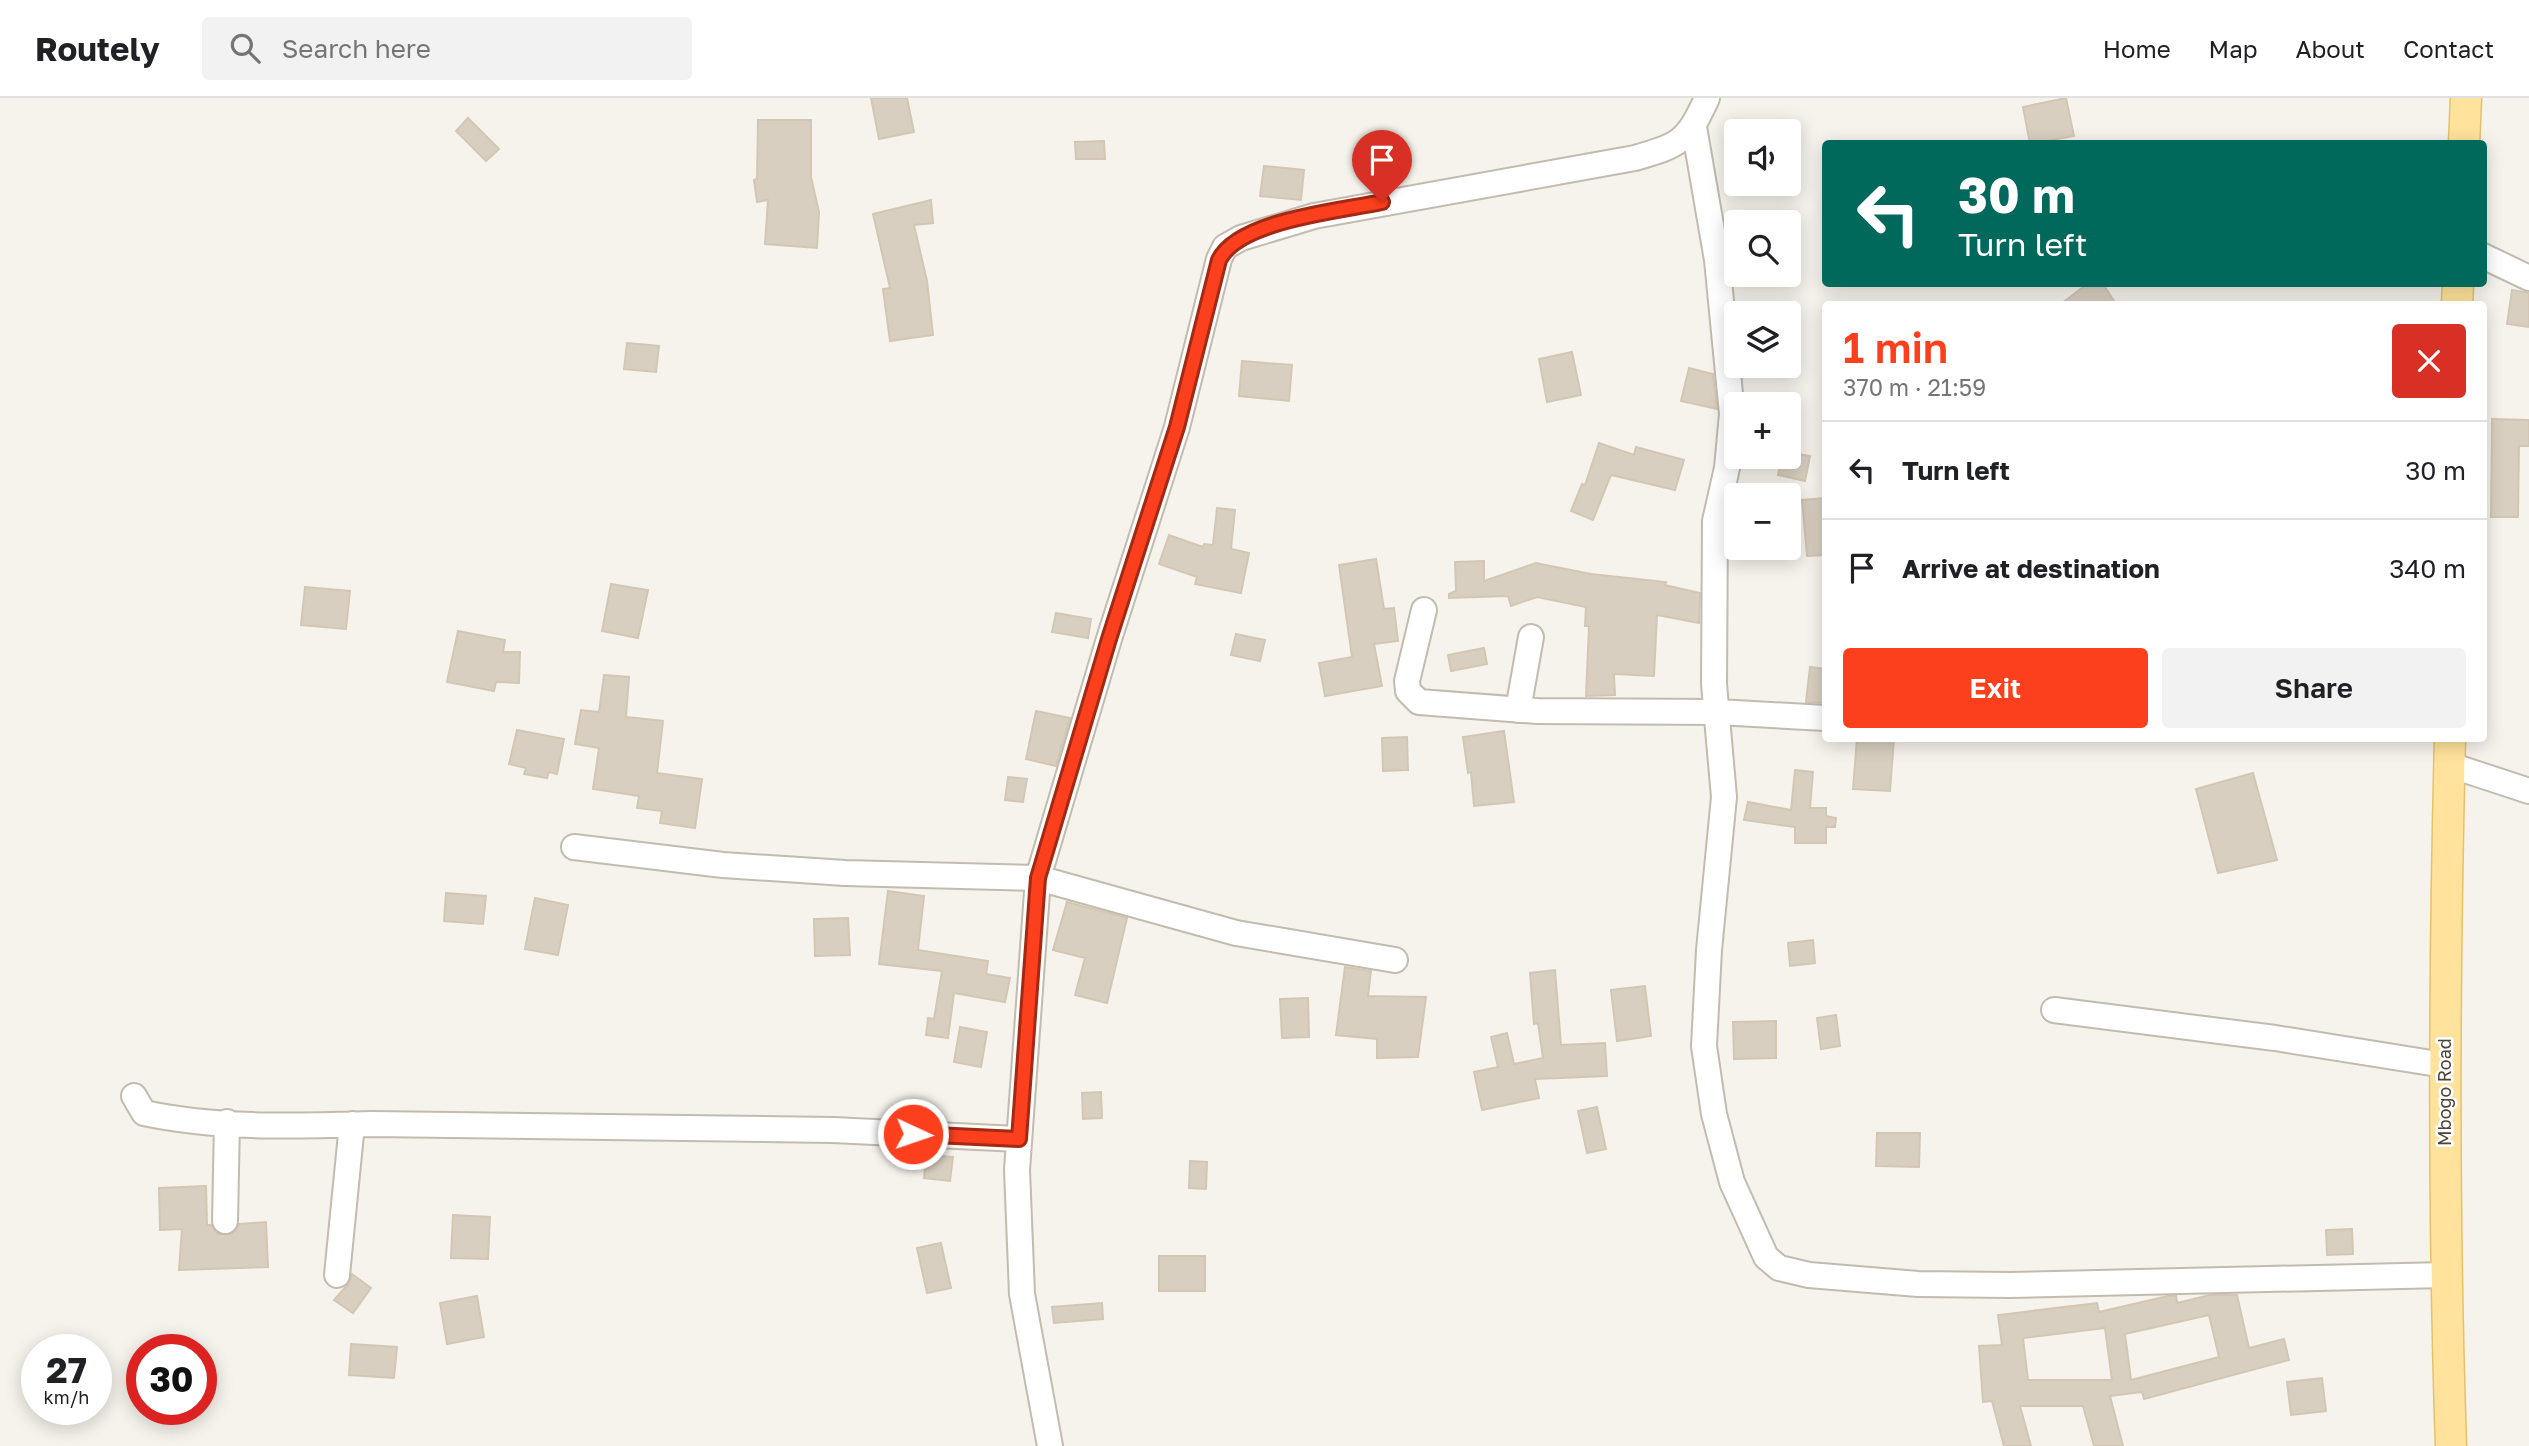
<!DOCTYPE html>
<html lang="en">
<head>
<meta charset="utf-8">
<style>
	body { margin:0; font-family:"Golos Text",sans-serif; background:#f2f2f2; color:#202124; height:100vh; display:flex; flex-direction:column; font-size:26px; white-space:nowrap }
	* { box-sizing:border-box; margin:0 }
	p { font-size:23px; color:#757577 }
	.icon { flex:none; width:38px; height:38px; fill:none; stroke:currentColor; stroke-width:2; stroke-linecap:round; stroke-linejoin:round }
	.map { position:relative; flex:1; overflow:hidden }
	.drawer { position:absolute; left:1822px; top:203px; width:665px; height:441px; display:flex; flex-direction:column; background:#fff; border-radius:7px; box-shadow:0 4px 18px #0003 }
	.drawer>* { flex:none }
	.banner { position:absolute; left:1822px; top:42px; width:665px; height:147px; border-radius:7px; box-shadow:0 4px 18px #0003; background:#00695c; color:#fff; overflow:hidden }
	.controls { position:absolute; left:1724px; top:21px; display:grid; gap:14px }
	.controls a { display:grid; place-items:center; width:77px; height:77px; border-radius:7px; background:#fff; box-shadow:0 4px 18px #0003; font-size:35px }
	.speed { position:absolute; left:21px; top:1236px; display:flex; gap:14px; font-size:35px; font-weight:700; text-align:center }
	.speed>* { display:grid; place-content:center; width:91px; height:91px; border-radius:50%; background:#fff; box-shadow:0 4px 18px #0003; line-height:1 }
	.speed small { font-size:18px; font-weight:400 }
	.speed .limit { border:10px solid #d22; background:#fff; color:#111 }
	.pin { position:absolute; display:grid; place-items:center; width:60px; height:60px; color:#fff; margin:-72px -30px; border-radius:50% 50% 50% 0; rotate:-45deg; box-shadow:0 0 7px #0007 }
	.pin .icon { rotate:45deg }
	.me { position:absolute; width:77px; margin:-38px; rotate:93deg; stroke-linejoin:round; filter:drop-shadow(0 0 5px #0008) }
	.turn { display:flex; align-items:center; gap:24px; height:147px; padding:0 21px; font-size:32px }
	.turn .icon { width:91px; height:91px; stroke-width:2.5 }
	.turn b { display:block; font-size:49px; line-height:60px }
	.round { display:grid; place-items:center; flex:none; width:74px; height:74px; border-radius:7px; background:#f2f2f2 }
	.summary { display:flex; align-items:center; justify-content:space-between; height:119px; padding:0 21px }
	h1 { font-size:42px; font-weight:600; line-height:52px; color:#fc3f1d }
	.primary-button { display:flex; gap:14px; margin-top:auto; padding:14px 21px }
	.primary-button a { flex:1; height:80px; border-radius:7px; background:#fc3f1d; color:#fff; font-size:28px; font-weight:600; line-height:80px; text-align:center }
	.primary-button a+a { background:#f2f2f2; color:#202124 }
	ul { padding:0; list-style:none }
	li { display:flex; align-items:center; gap:21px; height:98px; padding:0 21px; border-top:2px solid #e0e0e0 }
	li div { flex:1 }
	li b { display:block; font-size:26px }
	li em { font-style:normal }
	header { display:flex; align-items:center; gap:42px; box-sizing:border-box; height:98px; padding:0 35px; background:#fff; border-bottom:2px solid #e0e0e0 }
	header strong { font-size:33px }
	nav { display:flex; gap:38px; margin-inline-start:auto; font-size:24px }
	.search { width:490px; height:63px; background:#f2f2f2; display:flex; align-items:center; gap:18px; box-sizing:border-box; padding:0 24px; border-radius:7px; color:#757577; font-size:26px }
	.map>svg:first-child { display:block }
	.building { fill:#d8cfc1; stroke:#d3c7b4; stroke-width:2; fill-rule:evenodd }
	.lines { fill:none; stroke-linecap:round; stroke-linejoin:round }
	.minor-casing { stroke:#c2bbae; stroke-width:28 }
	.major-casing { stroke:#e6c16a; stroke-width:33 }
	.minor { stroke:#fff; stroke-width:24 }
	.major { stroke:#ffe39c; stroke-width:30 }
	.route-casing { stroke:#a42913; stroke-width:18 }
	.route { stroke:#fc3f1d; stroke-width:12 }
	.labels { text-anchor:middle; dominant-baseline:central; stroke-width:5; stroke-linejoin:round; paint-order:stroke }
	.street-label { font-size:18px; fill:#4b4439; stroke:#fff }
</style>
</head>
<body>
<header>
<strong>Routely</strong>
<div class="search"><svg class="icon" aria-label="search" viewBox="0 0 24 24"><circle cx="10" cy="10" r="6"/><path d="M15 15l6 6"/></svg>Search here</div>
<nav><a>Home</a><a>Map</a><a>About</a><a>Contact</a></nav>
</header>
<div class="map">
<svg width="2529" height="1348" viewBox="0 0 2529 1348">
	<rect width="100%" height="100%" fill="#f6f3ec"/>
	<path class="building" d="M871,0H907L914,34L879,41Z
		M2066,0L2074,38L2030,46L2023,9Z
		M468,20L499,51L486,63L456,33Z
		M758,22H811V79L819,114L817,150L765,146L768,102L757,104L754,82L757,81Z
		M1104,43L1105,61H1076L1075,44Z
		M1264,68L1304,72L1301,102L1260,98Z
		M931,102L933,125L914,127L927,183L933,237L890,243L883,191L890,190L873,116Z
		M2087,186H2103L2116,206H2061Z
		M2512,192L2529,195V229L2507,226Z
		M627,245L659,248L656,274L624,271Z
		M1572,254L1581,297L1547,304L1539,261Z
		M1242,263L1292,267L1289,303L1239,298Z
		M1689,270L1713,276L1717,311L1681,303Z
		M2492,321L2529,322V348H2519L2518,419H2491Z
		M1599,345L1634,357L1636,349L1684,362L1675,392L1611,377L1593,422L1571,413L1582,386L1585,387Z
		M1788,354L1810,358L1805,383L1778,377L1782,359H1788Z
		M1825,400V457L1807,458L1802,402Z
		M1217,410L1235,412L1231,451L1249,455L1241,495L1195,486L1197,479L1159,466L1169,437L1203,449L1204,446L1213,447Z
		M1376,461L1384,511L1394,510L1398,543L1374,546L1382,588L1325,598L1319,565L1352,559L1339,467Z
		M1484,463V483L1536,465L1591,476L1666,484L1665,487L1700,495L1699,525L1657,517L1654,578L1614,576L1615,597L1586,598L1589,528H1585L1586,509L1537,499L1511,508L1508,498L1449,500V496L1456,493L1455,464Z
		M611,486L648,492L638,540L602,533Z
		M305,489L350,493L346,531L301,527Z
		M1056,515L1091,521L1088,540L1052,534Z
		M458,533L505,542L503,554H520L519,585L496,584L494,593L447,584Z
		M1236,536L1265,542L1260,563L1231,557Z
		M1484,550L1487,566L1451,573L1448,557Z
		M1810,569L1825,571V605L1806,604Z
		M604,577L629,579L626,619L663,623L657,675L702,681L695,730L660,725L662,713L637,710L639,698L593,691L599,650L575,646L581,612L599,614Z
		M1036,613L1070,620L1056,668L1026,661Z
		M517,632L564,641L557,676L549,674L547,680L524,676L526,670L509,666Z
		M1504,633L1514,704L1474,708L1471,674L1468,675L1463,639Z
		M1407,639L1408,672L1383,673L1382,640Z
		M1857,640H1894L1890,693L1853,691Z
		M1795,672L1813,674L1810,710H1826V718L1836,720L1835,729H1826V745H1795V729L1744,722L1748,704L1791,712Z
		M2253,675L2277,762L2218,775L2196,691Z
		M1008,679L1027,681L1023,704L1005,702Z
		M888,793L924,798L918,852L988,863L986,876L1010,880L1005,904L954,895L948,940L926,937L928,920L934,921L942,873L879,866Z
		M446,795L486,798L483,826L444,823Z
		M535,800L568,807L558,857L525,851Z
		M1067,804L1127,820L1107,905L1075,897L1085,860L1053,852Z
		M848,820L850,857L815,858L814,821Z
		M1813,842L1815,865L1790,868L1788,845Z
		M1345,869L1371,873L1368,898L1426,899L1418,959L1377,960V941L1336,937Z
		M1555,872L1561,947L1605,945L1607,978L1535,981L1539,1000L1482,1012L1474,974L1498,969L1491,939L1507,935L1514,966L1543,960L1538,925L1534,926L1530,875Z
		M1645,888L1651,938L1617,943L1611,892Z
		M1308,900L1309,939L1282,940L1280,901Z
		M1836,917L1840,948L1821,951L1817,920Z
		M1776,923V960L1734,961L1733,924Z
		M960,929L987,934L981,969L954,964Z
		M1101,994L1102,1020L1083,1021L1082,995Z
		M1597,1009L1606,1051L1587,1055L1578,1013Z
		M1877,1035H1920L1919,1069L1876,1068Z
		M926,1057L953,1059L950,1083L924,1080Z
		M1190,1063L1207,1064L1206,1091L1189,1090Z
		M206,1088L207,1127H211L218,1136H232L239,1126L266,1124L268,1169L179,1172L182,1131L160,1132L159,1090Z
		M453,1117L490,1119L488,1161L451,1160Z
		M2352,1131L2353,1156L2327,1157L2326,1132Z
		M941,1145L951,1190L927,1195L917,1150Z
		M1159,1158H1205V1193H1159Z
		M352,1176L371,1190L353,1215L334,1202L349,1185Z
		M2210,1197H2237L2249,1250L2284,1241L2289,1262L2144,1301L2142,1294L2110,1298L2123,1348H2094L2083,1308H2020L2031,1348H2004L1992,1303L1983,1304L1979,1248L2002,1247L1998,1217L2097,1205L2099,1214L2168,1198H2176L2177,1205ZM2209,1217L2219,1259L2131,1282L2125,1236ZM2105,1230L2112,1282H2028L2023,1240Z
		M477,1198L484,1239L447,1246L440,1205Z
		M1102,1205L1103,1221L1054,1225L1052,1209Z
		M351,1246L397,1249L394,1280L349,1277Z
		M2322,1280L2326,1313L2291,1317L2287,1284Z"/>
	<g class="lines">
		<g class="minor-casing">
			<path id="minor" d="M1694,29L1717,162L1732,316L1727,370L1715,423L1714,586L1724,699L1709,852L1704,948L1714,1016L1732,1084L1766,1159L1779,1170L1809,1177L1918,1186L2010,1187L2445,1177
				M2483,158L2529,180
				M1424,512L1407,583L1408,593L1419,604L1537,613L1718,614L1825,620
				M1518,612L1531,539
				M2450,667L2529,693
				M574,749L723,767L845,775L1038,780L1236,835L1395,862
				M2054,912L2275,940L2444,967
				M134,998L144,1015C219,1031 297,1028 373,1026L833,1032L1019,1041
				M225,1123L227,1024
				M337,1177L352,1026
				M1050,1348L1022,1196L1017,1072L1038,780L1109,541L1177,329L1219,161L1225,149L1241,140L1314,118L1635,60C1680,47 1687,44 1707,0"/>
		</g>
		<g class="major-casing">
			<path id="major" d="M2464,46L2466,0
				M2457,206L2458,186
				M2450,640C2444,877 2443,1112 2451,1348"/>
		</g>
		<use href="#minor" class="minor"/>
		<use href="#major" class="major"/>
	</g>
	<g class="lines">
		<g class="route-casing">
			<path id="route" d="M913,1036L1019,1041L1038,780L1109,541L1177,329L1219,162C1239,122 1340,113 1382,104"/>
		</g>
		<use href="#route" class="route"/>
	</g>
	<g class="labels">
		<g class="street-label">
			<text transform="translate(2444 994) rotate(-90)">Mbogo Road</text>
		</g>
	</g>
</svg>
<div class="controls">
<a><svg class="icon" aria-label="sound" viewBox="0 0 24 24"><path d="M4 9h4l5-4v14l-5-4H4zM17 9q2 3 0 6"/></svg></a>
<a><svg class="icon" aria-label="search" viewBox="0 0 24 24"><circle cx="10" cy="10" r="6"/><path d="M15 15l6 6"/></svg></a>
<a><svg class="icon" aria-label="layers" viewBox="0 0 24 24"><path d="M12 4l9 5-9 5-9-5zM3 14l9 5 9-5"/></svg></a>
<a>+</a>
<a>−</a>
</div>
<div class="speed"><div>27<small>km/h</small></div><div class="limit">30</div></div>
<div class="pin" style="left:1382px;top:104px;background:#d93025"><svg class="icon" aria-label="arrive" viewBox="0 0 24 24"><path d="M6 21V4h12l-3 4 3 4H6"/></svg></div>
<svg class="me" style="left:913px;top:1036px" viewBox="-20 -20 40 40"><circle r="17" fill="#fc3f1d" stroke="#fff" stroke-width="3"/><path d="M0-11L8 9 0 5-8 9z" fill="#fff"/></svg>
<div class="banner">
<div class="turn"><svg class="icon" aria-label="left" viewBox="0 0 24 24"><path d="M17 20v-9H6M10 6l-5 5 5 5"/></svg><div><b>30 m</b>Turn left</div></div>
</div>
<section class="drawer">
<div class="summary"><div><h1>1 min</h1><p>370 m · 21:59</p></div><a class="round" style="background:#d93025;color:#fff"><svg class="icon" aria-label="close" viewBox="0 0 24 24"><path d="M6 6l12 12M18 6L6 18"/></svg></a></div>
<ul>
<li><svg class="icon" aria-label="left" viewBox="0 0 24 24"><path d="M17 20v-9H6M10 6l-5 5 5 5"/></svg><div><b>Turn left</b></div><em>30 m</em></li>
<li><svg class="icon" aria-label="arrive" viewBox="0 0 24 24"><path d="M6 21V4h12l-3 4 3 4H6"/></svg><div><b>Arrive at destination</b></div><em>340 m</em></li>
</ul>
<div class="primary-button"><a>Exit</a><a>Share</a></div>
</section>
</div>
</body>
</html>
